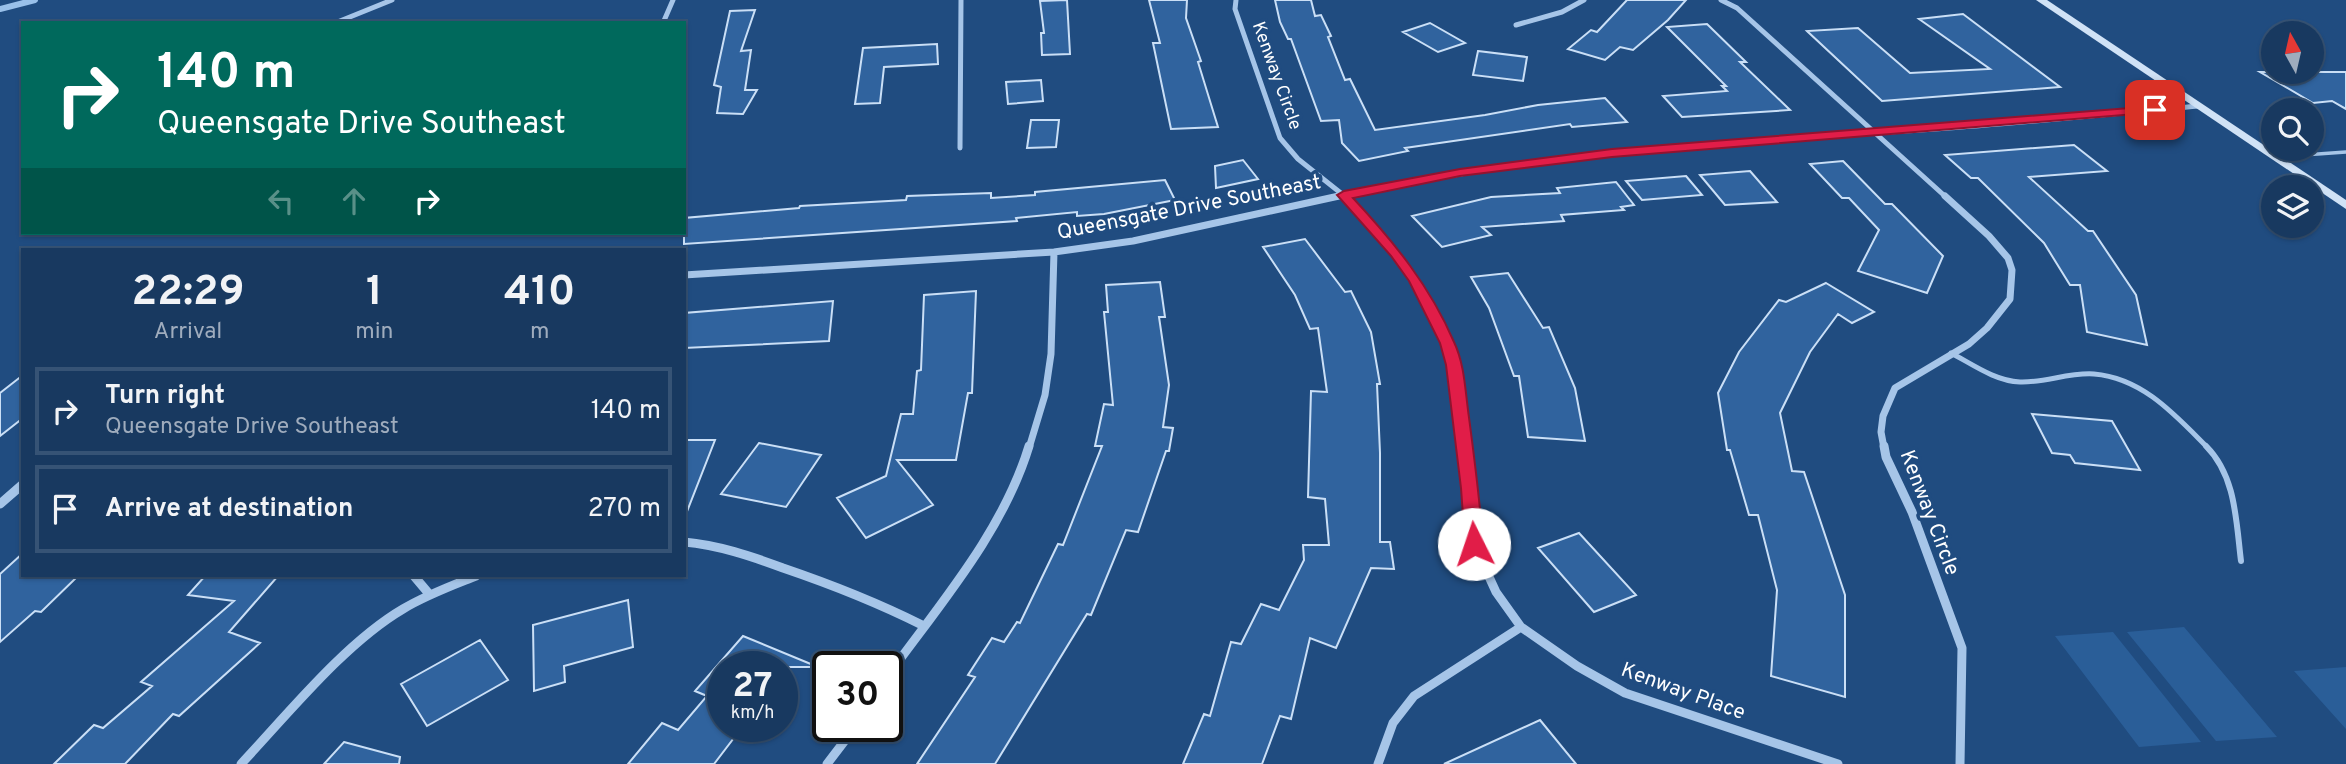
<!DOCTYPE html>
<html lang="en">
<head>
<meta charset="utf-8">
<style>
	body { margin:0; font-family:Overpass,sans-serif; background:#214066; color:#f1f3f6; height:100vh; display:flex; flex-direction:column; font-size:26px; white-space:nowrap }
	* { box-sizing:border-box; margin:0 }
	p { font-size:23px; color:#9facbd }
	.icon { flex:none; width:38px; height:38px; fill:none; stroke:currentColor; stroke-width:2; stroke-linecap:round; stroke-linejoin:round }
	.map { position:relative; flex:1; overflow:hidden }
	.side { position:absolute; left:21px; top:248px; width:665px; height:329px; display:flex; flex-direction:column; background:#183960; border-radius:0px; box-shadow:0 2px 5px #0004,0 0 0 2px #365375 }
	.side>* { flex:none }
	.top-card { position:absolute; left:21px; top:21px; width:665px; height:214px; border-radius:0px; box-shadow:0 2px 5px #0004,0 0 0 2px #365375; background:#00695c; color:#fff; overflow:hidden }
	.needle { width:46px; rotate:352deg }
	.buttons { position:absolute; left:2261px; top:21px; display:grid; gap:14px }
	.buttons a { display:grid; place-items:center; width:63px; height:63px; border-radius:50%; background:#183960; box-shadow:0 2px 5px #0004,0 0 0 2px #365375; font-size:35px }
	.speed { position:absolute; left:707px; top:651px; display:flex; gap:14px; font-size:35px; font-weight:700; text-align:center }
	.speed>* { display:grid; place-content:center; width:91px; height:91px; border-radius:50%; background:#183960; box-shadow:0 2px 5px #0004,0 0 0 2px #365375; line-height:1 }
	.speed small { font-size:18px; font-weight:400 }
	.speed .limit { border:4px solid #111; border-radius:10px; background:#fff; color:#111 }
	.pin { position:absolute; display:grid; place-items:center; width:60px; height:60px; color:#fff; margin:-30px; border-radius:14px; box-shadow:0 4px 10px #0006 }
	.me { position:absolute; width:77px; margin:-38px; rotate:356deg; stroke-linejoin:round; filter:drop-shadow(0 0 5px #0008) }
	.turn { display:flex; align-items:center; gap:24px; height:147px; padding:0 21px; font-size:32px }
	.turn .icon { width:91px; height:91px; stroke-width:2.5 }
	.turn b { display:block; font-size:49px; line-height:60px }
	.lanes { display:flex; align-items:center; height:66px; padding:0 21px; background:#0003; justify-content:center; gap:35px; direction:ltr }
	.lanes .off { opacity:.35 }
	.eta { display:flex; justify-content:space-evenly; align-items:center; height:119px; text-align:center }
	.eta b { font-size:42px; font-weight:700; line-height:49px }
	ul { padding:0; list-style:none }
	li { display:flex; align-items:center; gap:21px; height:88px; margin:0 14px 10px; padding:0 7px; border:4px solid #365375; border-radius:0px }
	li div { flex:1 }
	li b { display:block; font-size:26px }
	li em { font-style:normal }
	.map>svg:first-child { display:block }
	.green { fill:#2a5e98 }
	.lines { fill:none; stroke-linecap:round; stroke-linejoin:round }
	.stream { stroke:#99c0e9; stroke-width:6 }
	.building { fill:#30639e; stroke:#cadff6; stroke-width:2 }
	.lane-far2 { stroke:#a6c5e8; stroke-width:3.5 }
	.lane-far1 { stroke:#a6c5e8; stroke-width:5 }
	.lane { stroke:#a6c5e8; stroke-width:6 }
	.street-far2 { stroke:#a6c5e8; stroke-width:5 }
	.street-far1 { stroke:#a6c5e8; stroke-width:7 }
	.street { stroke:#a6c5e8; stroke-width:9 }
	.secondary { fill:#d0e2f6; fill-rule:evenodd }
	.route { fill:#e11d48; stroke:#92132f; stroke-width:2 }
	.labels { text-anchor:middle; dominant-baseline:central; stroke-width:7; stroke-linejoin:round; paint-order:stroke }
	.far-street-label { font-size:18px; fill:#fff; stroke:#204c80 }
	.street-label { font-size:21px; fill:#fff; stroke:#204c80 }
</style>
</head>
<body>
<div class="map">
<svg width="2346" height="764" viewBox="0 0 2346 764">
	<rect width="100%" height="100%" fill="#204c80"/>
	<path class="green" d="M2184,627L2277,737L2216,741L2127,632Z
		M2113,632L2201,742L2139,747L2055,636Z
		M2346,667V729L2294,671Z"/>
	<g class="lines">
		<path class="stream" d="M0,9L35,0"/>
	</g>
	<path class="building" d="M1067,0L1070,54L1042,55L1041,33H1044L1040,1Z
		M1149,0H1187L1186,18L1201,61L1198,62L1218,127L1171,129L1153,43H1160Z
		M1275,0H1311L1315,16L1321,15L1331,36L1328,37L1345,80L1350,79L1375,130L1485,115L1538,105L1605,98L1627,122L1572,127L1570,124L1405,148L1408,151L1359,161L1342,143L1339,120L1321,121L1291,39H1288L1280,22Z
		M1627,0H1686L1668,20L1633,50L1620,47L1605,60L1568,49L1591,30L1597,32Z
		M755,10L741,51L751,50L745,90H757L743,114L717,113L721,87L714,85L730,11Z
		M1963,14L2060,87L1882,101L1807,31L1858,28L1910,73L1990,69L1919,19Z
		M1430,23L1465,43L1438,52L1403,32Z
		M1707,24L1746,62H1740L1790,110L1682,117L1663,96L1727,91L1722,86H1726L1667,27Z
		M937,44L938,64L884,67L880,103L855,104L863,48Z
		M1478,51L1527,57L1523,81L1473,75Z
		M2260,72H2346V109L2332,101L2313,103Z
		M1041,80L1043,101L1008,104L1006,82Z
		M1031,120H1059L1056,147L1027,148Z
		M2074,145L2107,171L2029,177L2088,231H2093L2136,295L2147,345L2087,332L2080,285H2070L2044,243L1978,178H1971L1945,155Z
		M1243,160L1258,179L1216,188L1215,166Z
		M1843,161L1885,204H1892L1943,256L1927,293L1858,271L1879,230L1849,198H1842L1810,164Z
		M1750,171L1777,202L1725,205L1700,175Z
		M1686,176L1702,195L1642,200L1626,181Z
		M1165,180L1175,200L1104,214L1077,216V212L1016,218L1017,221L684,244V218L799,208L800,206L906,200L907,196L991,193V198L1035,195V192Z
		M1616,182L1634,205L1621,207L1624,210L1561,215L1564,221L1482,227L1491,235L1442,247L1412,216L1491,197L1560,193L1557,188Z
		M1305,239L1345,292L1351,291L1371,332L1380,384H1377L1380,453V542H1390L1394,569L1371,568L1336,648L1310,638L1291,719L1280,716L1262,764H1183L1204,714L1210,716L1231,642L1241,644L1261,604L1279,610L1304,560L1303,545H1329L1325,499L1308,497L1311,391L1327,392L1318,328L1310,329L1295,295L1263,247Z
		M1508,273L1543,328L1549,327L1575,388L1585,441L1528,437L1519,376H1514L1489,308L1471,277Z
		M1160,282L1165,317H1159L1169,385L1163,427L1173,428L1169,451H1166L1138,532L1126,530L1091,615L1087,614L995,764H917L975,677L968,675L992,638L1004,642L1017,622L1020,623L1058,544L1063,545L1102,446H1095L1104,404L1113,405L1104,312H1108L1106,285Z
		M1826,283L1874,312L1852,323L1838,314L1810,352L1780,413L1792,471L1804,472L1845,595V697L1771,676L1777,590L1758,515H1749L1730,450H1727L1718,393L1739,352L1779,300L1786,302Z
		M976,291L972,393H968L956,460H897L933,505L866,538L837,498L886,476L901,414H913L917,371L921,370L924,295Z
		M833,301L829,341L684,348V313Z
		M23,375V418L0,436V393Z
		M2032,414L2112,421L2140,470L2075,463L2070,455L2052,453Z
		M684,440H715L686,514H684Z
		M759,443L821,455L786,507L721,494Z
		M1579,533L1636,595L1594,612L1538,548Z
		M23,553V576H78L41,612L35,611L0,642V574Z
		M205,576H278L229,632L260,643L179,716L173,714L125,764H54L94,725L103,728L152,686L141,682L234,601L188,595Z
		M628,600L633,647L564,666L565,682L534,691L533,625Z
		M743,636L818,667H723V726H743L714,764H628L662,723L678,730L707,696L695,691Z
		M480,640L508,680L427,726L401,684Z
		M1540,720L1576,764H1444Z
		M344,742L400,757L399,764H324Z"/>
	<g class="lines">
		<path class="lane-far2" d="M2276,157L2346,152"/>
		<path class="lane-far1" d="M1951,353C1972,364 1995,381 2020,382C2044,383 2070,372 2094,374C2143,378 2176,416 2208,448"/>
		<path class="lane" d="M2206,446C2236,476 2236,521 2241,561"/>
		<path class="street-far2" d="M1236,0L1235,9L1280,138L1298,159L1347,198
			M1721,0L1737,8L1947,198
			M335,23L392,0
			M663,23L673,0
			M1516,25L1562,12L1584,0
			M960,148L961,0
			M1331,198C1529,155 1732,142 1935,129C2022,123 2110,114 2198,106"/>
		<path class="street-far1" d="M1345,196C1391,247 1433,296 1453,362C1461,389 1461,420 1465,448
			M684,275L1054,252L1133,241L1339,196
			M1029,448L1045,395L1051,354L1054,252
			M1884,448L1881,432L1883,416L1895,388L1969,344L1987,328L2010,299L2012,270L2008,258L1989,236L1945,196"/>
		<path class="street" d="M1465,446L1474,544L1496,592L1521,627L1577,666L1625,693L1838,764
			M1884,446L1886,457L1912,512L1962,648L1960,764
			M0,504L23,484
			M684,542C718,545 751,556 783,568C833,585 874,601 922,625
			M414,576L430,595
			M887,677C939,605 1003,532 1029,446
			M241,764C288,714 345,643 403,609C426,595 451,586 476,576
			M827,764L856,726
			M1378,764L1393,723L1414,696L1521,627"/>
		<path class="secondary" d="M2036,0H2047L2346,200V209Z"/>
	</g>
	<path class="route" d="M2155,106L2161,110L2160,112L1612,157L1460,176L1353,198C1394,242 1430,286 1454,342C1464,363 1465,387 1468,410C1474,455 1480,499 1483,544L1480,549H1467L1465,544L1461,488L1446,365L1440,343L1409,281L1391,256L1337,195L1344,191L1460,169L1612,149Z"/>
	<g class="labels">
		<g class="far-street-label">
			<text transform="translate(1276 76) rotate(70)">Kenway Circle</text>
		</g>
		<g class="street-label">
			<text transform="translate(1189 208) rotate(-11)">Queensgate Drive Southeast</text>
			<text transform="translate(1929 513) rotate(69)">Kenway Circle</text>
			<text transform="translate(1683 692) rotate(20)">Kenway Place</text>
		</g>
	</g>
</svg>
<div class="buttons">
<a><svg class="needle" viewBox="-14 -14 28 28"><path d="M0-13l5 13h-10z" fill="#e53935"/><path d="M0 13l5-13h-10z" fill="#9facbd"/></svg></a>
<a><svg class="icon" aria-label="search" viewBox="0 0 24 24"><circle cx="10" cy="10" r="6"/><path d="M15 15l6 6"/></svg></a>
<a><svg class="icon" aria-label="layers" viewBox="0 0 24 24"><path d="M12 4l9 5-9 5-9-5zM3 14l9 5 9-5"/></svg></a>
</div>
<div class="speed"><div>27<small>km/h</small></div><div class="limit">30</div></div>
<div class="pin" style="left:2155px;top:110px;background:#d93025"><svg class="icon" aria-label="arrive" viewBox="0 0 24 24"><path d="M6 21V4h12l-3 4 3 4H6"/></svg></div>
<svg class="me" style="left:1474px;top:544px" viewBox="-20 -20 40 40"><circle r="19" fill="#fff"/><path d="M0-13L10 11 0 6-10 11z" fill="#e11d48"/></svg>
<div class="top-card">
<div class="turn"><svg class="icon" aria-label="right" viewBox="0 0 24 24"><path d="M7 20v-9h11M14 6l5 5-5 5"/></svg><div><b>140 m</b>Queensgate Drive Southeast</div></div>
<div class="lanes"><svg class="icon off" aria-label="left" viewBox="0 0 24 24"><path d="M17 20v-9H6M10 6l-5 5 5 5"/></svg><svg class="icon off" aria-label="ahead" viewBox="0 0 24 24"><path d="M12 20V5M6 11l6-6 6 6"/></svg><svg class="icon" aria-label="right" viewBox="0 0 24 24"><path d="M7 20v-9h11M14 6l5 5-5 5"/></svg></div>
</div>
<section class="side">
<div class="eta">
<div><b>22:29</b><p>Arrival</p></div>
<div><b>1</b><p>min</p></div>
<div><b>410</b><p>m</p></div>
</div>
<ul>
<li><svg class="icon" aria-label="right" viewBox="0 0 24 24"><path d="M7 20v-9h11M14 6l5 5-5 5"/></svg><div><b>Turn right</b><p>Queensgate Drive Southeast</p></div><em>140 m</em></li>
<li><svg class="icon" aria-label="arrive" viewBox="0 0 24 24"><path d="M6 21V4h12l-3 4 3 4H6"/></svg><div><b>Arrive at destination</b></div><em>270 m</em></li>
</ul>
</section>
</div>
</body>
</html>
